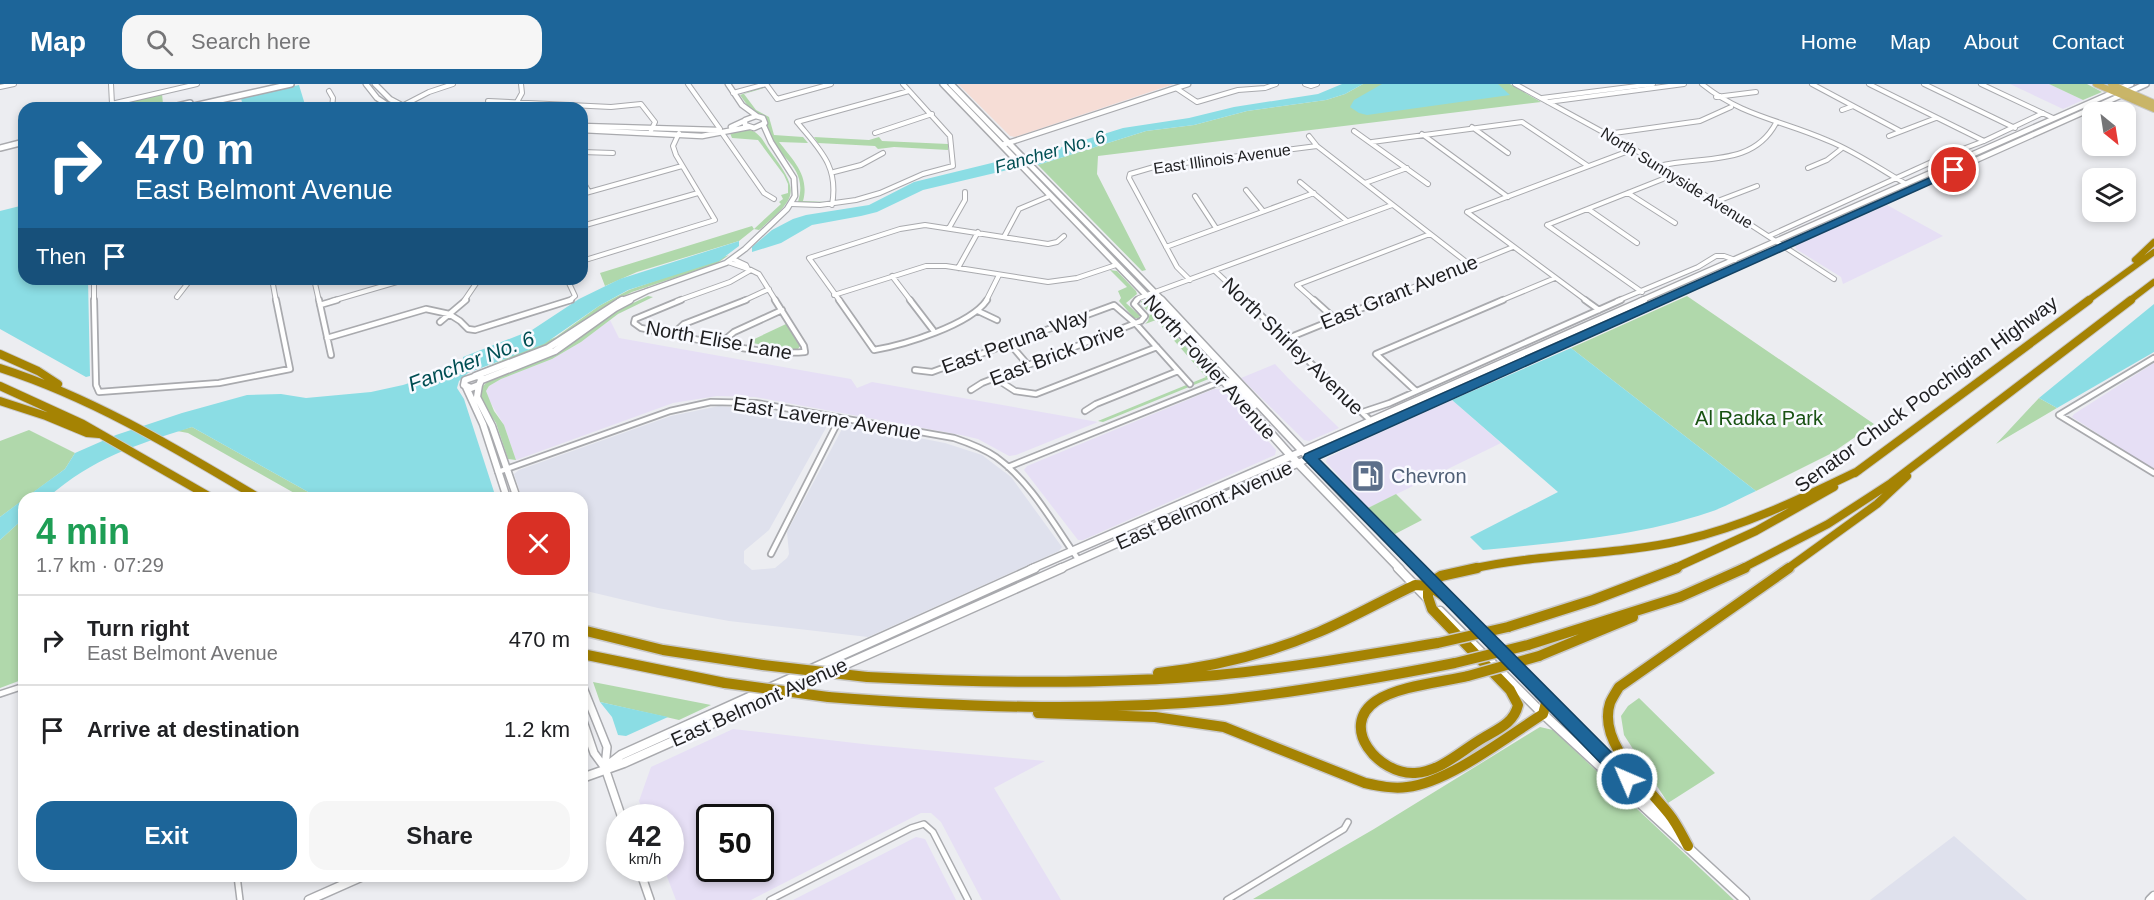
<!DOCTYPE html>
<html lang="en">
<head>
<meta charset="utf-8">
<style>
	body { margin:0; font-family:Arial,sans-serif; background:#f6f6f6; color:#202124; height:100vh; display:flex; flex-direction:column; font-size:22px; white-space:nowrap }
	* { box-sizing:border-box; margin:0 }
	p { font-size:20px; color:#757577 }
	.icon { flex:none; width:33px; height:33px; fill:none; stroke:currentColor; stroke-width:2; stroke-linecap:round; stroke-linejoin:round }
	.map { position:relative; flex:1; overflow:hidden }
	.sheet { position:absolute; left:18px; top:408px; width:570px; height:390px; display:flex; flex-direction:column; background:#fff; border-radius:18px; box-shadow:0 3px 9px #0003 }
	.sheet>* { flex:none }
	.hud { position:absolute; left:18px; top:18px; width:570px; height:183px; border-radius:18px; box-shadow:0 3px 9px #0003; background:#1d6599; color:#fff; overflow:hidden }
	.needle { width:39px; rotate:150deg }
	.fabs { position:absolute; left:2082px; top:18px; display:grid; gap:12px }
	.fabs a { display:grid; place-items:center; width:54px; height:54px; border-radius:12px; background:#fff; box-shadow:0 3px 9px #0003; font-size:30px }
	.speed { position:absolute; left:606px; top:720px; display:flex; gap:12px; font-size:30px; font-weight:700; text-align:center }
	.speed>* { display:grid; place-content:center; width:78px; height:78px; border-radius:50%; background:#fff; box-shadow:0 3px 9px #0003; line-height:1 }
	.speed small { font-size:15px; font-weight:400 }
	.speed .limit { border:3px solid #111; border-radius:9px; background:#fff; color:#111 }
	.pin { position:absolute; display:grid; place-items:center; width:51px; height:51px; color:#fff; margin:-26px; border:3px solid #fff; border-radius:50%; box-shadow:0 2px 6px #0007 }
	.me { position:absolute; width:66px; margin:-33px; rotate:315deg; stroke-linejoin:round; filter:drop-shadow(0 0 4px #0008) }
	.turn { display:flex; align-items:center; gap:21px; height:126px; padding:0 18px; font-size:27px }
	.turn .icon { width:78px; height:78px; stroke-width:2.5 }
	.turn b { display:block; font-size:42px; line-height:51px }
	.then { display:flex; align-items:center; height:57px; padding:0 18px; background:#0003; gap:12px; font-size:22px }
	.round { display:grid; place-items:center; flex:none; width:63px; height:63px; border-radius:18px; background:#f6f6f6 }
	.head { display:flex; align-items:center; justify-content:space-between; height:102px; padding:0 18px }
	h1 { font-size:36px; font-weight:700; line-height:45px; color:#1e9e55 }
	.cta { display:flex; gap:12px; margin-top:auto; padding:12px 18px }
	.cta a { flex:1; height:69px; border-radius:18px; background:#1d6599; color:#fff; font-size:24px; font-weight:700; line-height:69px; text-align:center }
	.cta a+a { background:#f6f6f6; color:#202124 }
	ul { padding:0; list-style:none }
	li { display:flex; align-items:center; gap:18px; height:90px; padding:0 18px; border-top:2px solid #e0e0e0 }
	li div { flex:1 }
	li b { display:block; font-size:22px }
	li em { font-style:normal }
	header { display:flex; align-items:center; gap:36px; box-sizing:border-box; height:84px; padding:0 30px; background:#1d6599; color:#fff }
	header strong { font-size:28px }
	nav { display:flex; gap:33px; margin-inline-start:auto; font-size:21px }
	.search { width:420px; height:54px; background:#f6f6f6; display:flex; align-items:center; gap:15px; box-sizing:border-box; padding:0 21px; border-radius:18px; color:#757577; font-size:22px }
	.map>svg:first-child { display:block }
	.commercial { fill:#e6dff5; fill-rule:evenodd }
	.built { fill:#dfe1ed }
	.education { fill:#f6ddd6 }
	.green { fill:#b0d8ab }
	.water { fill:#8bdde4 }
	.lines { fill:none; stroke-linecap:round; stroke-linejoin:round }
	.minor-far2-casing { stroke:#a9aaae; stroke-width:6 }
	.minor-far1-casing { stroke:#a9aaae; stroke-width:8 }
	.minor-casing { stroke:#a9aaae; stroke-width:8 }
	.tertiary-far2-casing { stroke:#a9aaae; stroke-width:7 }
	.tertiary-far1-casing { stroke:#a9aaae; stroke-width:9 }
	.tertiary-casing { stroke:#a9aaae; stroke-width:10 }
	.secondary-far2-casing { stroke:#a9aaae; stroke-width:8 }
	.secondary-far1-casing { stroke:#a9aaae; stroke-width:10 }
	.secondary-casing { stroke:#a9aaae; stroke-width:11 }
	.primary-casing { stroke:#c9c9ca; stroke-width:8 }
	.motorway-far2-casing { stroke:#c9c9ca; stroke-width:8 }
	.motorway-far1-casing { stroke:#c9c9ca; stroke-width:10 }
	.motorway-casing { stroke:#c9c9ca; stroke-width:13 }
	.minor-far2 { stroke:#fff; stroke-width:4 }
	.minor-far1 { stroke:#fff; stroke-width:4.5 }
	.minor { stroke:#fff; stroke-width:5 }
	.tertiary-far2 { stroke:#fff; stroke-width:4.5 }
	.tertiary-far1 { stroke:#fff; stroke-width:6 }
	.tertiary { stroke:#fff; stroke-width:7 }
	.secondary-far2 { stroke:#fff; stroke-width:5 }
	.secondary-far1 { stroke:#fff; stroke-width:7 }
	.secondary { stroke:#fff; stroke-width:8 }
	.primary { stroke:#c9b568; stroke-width:6 }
	.motorway-far2 { stroke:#a58303; stroke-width:6 }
	.motorway-far1 { stroke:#a58303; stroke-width:8 }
	.motorway { stroke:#a58303; stroke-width:10 }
	.motorway-bridge-casing { stroke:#c9c9ca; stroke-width:13; stroke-linecap:butt }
	.motorway-bridge { stroke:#a58303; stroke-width:10 }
	.route { fill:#1d6599; stroke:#134263; stroke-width:1.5 }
	.labels { text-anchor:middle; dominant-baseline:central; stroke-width:5; stroke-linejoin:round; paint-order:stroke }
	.far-street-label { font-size:16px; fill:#1f1f21; stroke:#f9faff }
	.far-water-label { font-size:18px; font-style:italic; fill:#004e53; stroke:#f9faff }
	.street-label { font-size:20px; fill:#1f1f21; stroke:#f9faff }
	.park-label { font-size:20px; fill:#195213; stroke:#f9faff }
	.service-label { font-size:20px; fill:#4e5e75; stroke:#f9faff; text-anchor:start }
	.water-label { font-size:21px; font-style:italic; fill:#004e53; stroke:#f9faff }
</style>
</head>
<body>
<header>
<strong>Map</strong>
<div class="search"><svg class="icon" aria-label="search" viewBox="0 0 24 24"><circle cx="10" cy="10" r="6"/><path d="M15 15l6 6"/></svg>Search here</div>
<nav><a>Home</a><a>Map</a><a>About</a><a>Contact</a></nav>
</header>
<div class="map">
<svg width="2154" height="816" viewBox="0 0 2154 816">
	<rect width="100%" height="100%" fill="#ecedf1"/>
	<path class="commercial" d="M2010,0H2049L2083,16L2063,25Z
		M1887,121L1943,152L1843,200L1841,193L1796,165L1795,162Z
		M610,236L619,254L851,295L857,304L872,298L1098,338L1016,371L1009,372L978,355L961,351L755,313L717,312L673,319L516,376L504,341L489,316L486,307L489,302L501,295L552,275L581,258Z
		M2154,279V386L2072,333L2074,330Z
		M1275,280L1288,294L1339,344L1309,357L1304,356L1241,294Z
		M1214,305H1222L1276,366L1275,371L1083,456H1078L1024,386L1027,382Z
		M1452,316L1501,359L1368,424L1326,378L1327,374L1366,355Z
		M733,645L872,661L1045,677L994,704L1061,816H982L941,738L931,729H921L751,816H676L664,785L670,784V734L645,733L639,717L651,683ZM710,734H760V784H710Z
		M916,753L925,755L956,816H793Z"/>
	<path class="built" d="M719,322L750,325L824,338L827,342L769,446L744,467V479L752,486L775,484L787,474L789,470L787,448L842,345L851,341L945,359L982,371L1011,393L1062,463L1059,467L868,553L729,537L658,524L582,506V414H522L514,390L519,386L671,332Z
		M1954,752L2027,816H1870Z"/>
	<path class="education" d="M958,0H1174L1015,53L1010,52Z"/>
	<path class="green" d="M1363,0H1510L1541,18L1098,72L1097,90L1146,186L1142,187L1038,81L1146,47L1194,41L1247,27L1326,16L1345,10Z
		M2049,0H2087L2102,8L2083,16Z
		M762,3L764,4L744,10L756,26L769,33L774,51L803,53L808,59L779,58C793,76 810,92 803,117L828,118L826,119L798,118C809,82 778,75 767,48C765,43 767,39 766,34L750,25L740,11Z
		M162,10L163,20L146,24H103Z
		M747,45C760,48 763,57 770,67C801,109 797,113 759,146L754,145L739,157L637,188L605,202L600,189L752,142L754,145L781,120L779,118L783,115L781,111L788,109V100L784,91L758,56L732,54L730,49Z
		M814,53L869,56L879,53L882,57L948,60V66L894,63L878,65L875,62L818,59Z
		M729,171L716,180L632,208L614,217L546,263L468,291L556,253L599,222L629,206Z
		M1110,186L1117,187L1136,207L1137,210L1126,219L1140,232L1139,234H1134L1119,217L1121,214L1118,207L1127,203Z
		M648,212L653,213L618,230L581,258L552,275L501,295L489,302L486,307L494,327L504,341L516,376L508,375L496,339L486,324L480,310L483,302L491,294L553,271L616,227Z
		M1687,212L1874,340L1832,369L1756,407L1571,264Z
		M1141,217L1146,218L1210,290L1211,294L1103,338L1098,337L1206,293L1156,236L1145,240L1148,237L1150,229L1141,221Z
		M786,240L800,262L798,265L794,267L748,258Z
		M2039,314L2057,324L1996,360Z
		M192,343L319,414H303L188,349L177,347Z
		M29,346L75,369L65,385L0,433V357Z
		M1396,410L1422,436L1395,450L1368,424Z
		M24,434V595L0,604V456Z
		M593,598L711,621L679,636L600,618Z
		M1639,614L1715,689L1668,719L1624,651L1621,632L1628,622Z
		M1540,643L1553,646L1734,816L1253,815L1374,745Z"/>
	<path class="water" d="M1342,0H1363L1345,10L1326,16L1247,27L1194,41L1146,47L1038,81L1030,73L1123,44L1189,34L1234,23L1318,10Z
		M1382,0H1498L1510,11L1367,31L1359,29L1350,23L1354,16Z
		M299,1L306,24L243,23L241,14Z
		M1008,75L1016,84L923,106L877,128L861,132L812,141L781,159L752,168V163L772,146L793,135L806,131L869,121L914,98Z
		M24,121V195H88L90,292L86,293L0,245V127Z
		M739,157V162L719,177L628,206L599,222L544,260L468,289L459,297L457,304L464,315L496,414H319L192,343C133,362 95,373 47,414H25L65,385L75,369L116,351L182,329L247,311L281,310L306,314L371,308L403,301L434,291L463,276V273L532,246L579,215L620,195Z
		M2154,220V268L2057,324L2039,314Z
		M1571,264L1756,407C1741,414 1725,423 1710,428C1636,453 1560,458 1483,466L1470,453L1558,408L1452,316Z
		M24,415V434L0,456V433Z
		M600,618L668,633L626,652L618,651L612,633Z"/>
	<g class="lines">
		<g class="minor-far2-casing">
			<path id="minor-far2" d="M111,0L112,20
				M688,0L720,45
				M1305,0L1311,2L1317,0
				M1515,0L1634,65L1834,195
				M1702,0C1743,33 1782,36 1829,57C1856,68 1880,85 1906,100
				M1812,0L1900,47
				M1869,0L1984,57
				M1924,0L2015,44
				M1981,0L2053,34
				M0,3L14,0
				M1176,4L1197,18L1238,6L1265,4L1276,0
				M329,7L333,14L332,24
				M733,9L766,0L777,15L831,0
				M1716,13L1756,8
				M1542,14L1653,0
				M488,17L611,23L641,20L655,38L650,49
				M517,18L522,9L521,0
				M1548,18L1684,0
				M94,24L197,0
				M398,24L429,8L453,0
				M1842,26L1853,22
				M1472,43L1508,69
				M1354,47L1428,100
				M722,49L764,109L774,115
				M875,49L932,30
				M1422,50L1508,113
				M1607,50L1700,37L1731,23
				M1309,52L1317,62L1469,180
				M1889,52L1936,34
				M1372,58L1522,38L1588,82
				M582,68L613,69
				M1947,71L1984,57L2043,29
				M1659,82C1701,71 1752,84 1776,39
				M1808,84L1827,76L1841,65
				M834,88L861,81L883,69
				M582,96L589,108
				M1300,98L1347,137
				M1365,99L1407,84
				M1246,106L1263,127
				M1628,109L1675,139
				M582,110L682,82
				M1195,112L1216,144
				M1715,118L1757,102
				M791,120L820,121L856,116L880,109L923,90L953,82L950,52L903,0
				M832,121C839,82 820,66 797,38L909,7
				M1588,125L1637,159
				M1467,128L1634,65
				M1467,128L1587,217
				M1547,141L1673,91
				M1547,141L1642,208
				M582,142L698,109
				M949,144L965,116V108
				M1769,152L1947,71L1960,78
				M1004,153L1019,125L1050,112
				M1166,163L1314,109
				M733,175L746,181L748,185
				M582,177L715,136L676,71L673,62L679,49
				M728,178L751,186
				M958,184L978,148
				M751,186L759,190L776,217
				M1215,187L1247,217
				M892,192L911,217
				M94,195V217
				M272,195L276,217
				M314,195L319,217
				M567,195L575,212L569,217
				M1190,196L1177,183L1129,94L1130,90L1154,83L1317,62
				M834,211L926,182H946L1048,198L1077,194L1116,181
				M177,213L191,195
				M332,217L407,195
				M464,217L479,195
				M677,217L730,198L751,186
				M743,217L769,205
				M840,217L809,174L900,145L925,141L1048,160L1057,158L1064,152
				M986,217L999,191
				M1136,217L1139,214L1392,121
				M1315,217L1297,201L1430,150
				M1379,217L1513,163
				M1500,217L1555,194
				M1617,217L1698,183L1716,172H1724L1735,176"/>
		</g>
		<g class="minor-far1-casing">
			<path id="minor-far1" d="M94,216L96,301L99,308L219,299L290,285L276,216
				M319,216L331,271
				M681,216L635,235L634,239L641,244C689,253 758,272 805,268L804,262L775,216
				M839,216L874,266C904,261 970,241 987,216
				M910,216L933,246
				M1245,216L1371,337
				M1314,216L1334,234
				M1585,216L1599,226
				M320,221L337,216
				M978,227L997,236
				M440,238L466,216
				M674,249L684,240L746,216
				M327,254L426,225L449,230L460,237L468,245L475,246L571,216
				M1286,255L1382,216
				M722,258L734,248L782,226
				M1009,259L1028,281
				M2154,274L2059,331L2154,389
				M915,286L932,288L1114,221L1136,240L1190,300
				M995,294L1015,307L1036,310L1157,263
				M971,306L982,299L1141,237L1145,232L1134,220L1137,216
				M1416,307L1376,270L1503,216
				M1085,327L1096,320L1178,287
				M1363,328L1390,319L1621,216
				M1008,383L1222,297
				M498,388L670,327L711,318L756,319L954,354C969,359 983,364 996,373C1031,398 1054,441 1078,475
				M771,470L840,334"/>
		</g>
		<g class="minor-casing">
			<path id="minor" d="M0,610L24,602
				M237,792L240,816
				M770,816L911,744L924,740L933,748L968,816
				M1227,816L1344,745L1348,738"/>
		</g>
		<g class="tertiary-far2-casing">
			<path id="tertiary-far2" d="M366,0L377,14L392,24
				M375,0L390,15L407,24
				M728,0L742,21L757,32
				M756,32L763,34L765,39L754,44L745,41V36Z
				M582,42L718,46
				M731,43L744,37
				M582,46L702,52L749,43
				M1002,61L1188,0
				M619,217L726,179L745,165L787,125L795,112L794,94L771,58L763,40
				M627,217L647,207
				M1640,217L2114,8
				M1660,217L2122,11"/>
		</g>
		<g class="tertiary-far1-casing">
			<path id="tertiary-far1" d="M475,292L548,264L622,216
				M477,292L482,294L479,301L471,304L464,301L465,296Z
				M482,296L555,267L615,224L630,216
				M479,301L477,313L492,342L517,414
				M466,303L483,340L507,414
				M1291,372L1644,216
				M1298,379L1663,216"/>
		</g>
		<g class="tertiary-casing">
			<path id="tertiary" d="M582,601L607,663L605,683
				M582,634L594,669L605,684L622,734
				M639,784L650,816"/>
		</g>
		<g class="secondary-far2-casing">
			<path id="secondary-far2" d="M943,0L1152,217
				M951,0L1163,217
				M2119,5L2131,0
				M2124,10L2146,0
				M169,24L190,19
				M185,24L291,0
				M0,64L24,58"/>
		</g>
		<g class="secondary-far1-casing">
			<path id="secondary-far1" d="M1151,216L1291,372L1400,485
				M1161,216L1345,412L1419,485
				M1222,297L1230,298L1254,321
				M1031,485L1291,372
				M1059,485L1298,379"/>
		</g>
		<g class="secondary-casing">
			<path id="secondary" d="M1398,484L1428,515
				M1418,484L1434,500
				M1445,512L1675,746
				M1440,527L1543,630L1745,816
				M607,682L621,671L1035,484
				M582,694L624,679L1062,484
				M309,816L363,792
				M2150,816L2154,812"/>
		</g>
		<g class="primary-casing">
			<path id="primary" d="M2096,0L2154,25
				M2111,0L2154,19"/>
		</g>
		<g class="motorway-far2-casing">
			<path id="motorway-far2" d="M2135,176L2154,158
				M2087,217L2154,168
				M2129,217L2154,198"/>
		</g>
		<g class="motorway-far1-casing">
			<path id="motorway-far1" d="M0,270L38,287L58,300
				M0,284C93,314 175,364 259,414
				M0,302L83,340L212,414
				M0,317L46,332L87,349L99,350
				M1855,389L2089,216
				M1471,485C1541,469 1614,472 1684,456C1745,442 1802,414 1858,387
				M1673,485L1756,447L1834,403
				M1741,485L1828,440L1891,399L2131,216
				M1787,485L1877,420L1907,392"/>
		</g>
		<g class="motorway-casing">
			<path id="motorway" d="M1508,543L1593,516L1677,484
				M582,546L663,566L763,581
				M1528,561L1680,513L1745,484
				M582,570L725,599
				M1539,572L1633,533
				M1158,589C1214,583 1267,570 1319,548C1352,534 1383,516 1415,501L1429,502L1447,514
				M1468,592C1442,598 1398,602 1376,617C1338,643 1379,691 1415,689C1440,688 1462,666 1483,654C1498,645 1514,639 1518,621L1510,606L1432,525L1428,513V504L1433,497L1441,492L1477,484
				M867,593C984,599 1101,601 1217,591C1291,584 1365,571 1438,559
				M828,613C959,623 1091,628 1222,616C1301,608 1378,594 1455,579
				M1038,629L1155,633L1224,643L1365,699C1379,702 1393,705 1407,703C1448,699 1508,652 1543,630L1547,615
				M1688,762C1682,751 1677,740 1669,730C1647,702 1597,659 1610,619C1612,614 1616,608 1619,603L1789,484"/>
		</g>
		<use href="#minor-far2" class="minor-far2"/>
		<use href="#minor-far1" class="minor-far1"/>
		<use href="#minor" class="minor"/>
		<use href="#tertiary-far2" class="tertiary-far2"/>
		<use href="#tertiary-far1" class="tertiary-far1"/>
		<use href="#tertiary" class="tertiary"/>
		<use href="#secondary-far2" class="secondary-far2"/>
		<use href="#secondary-far1" class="secondary-far1"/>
		<use href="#secondary" class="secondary"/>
		<use href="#primary" class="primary"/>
		<use href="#motorway-far2" class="motorway-far2"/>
		<use href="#motorway-far1" class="motorway-far1"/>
		<use href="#motorway" class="motorway"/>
		<g class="motorway-bridge-casing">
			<path id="motorway-bridge" d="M1438,559L1508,543
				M1455,579L1528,561
				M763,581L867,593
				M1468,592L1539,572
				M725,599L828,613"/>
		</g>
		<use href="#motorway-bridge" class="motorway-bridge"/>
	</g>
	<path class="route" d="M1954,83L1959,86L1958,88L1319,375L1632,689L1635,695L1632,700L1627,702L1621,700L1303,374L1305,370Z"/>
	<defs>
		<g id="fuel-square" transform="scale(1.725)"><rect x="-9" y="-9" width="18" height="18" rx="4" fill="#5c6f8a" stroke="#f9faff"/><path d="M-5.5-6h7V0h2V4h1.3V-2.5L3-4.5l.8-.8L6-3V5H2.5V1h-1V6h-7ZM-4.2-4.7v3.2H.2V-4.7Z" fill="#fff"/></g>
	</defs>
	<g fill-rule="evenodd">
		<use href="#fuel-square" x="1368" y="392"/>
	</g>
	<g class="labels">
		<g class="far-street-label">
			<text transform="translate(1222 75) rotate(-8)">East Illinois Avenue</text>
			<text transform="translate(1677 94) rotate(32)">North Sunnyside Avenue</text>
		</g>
		<g class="far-water-label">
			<text transform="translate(1050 68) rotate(-16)">Fancher No. 6</text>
		</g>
		<g class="street-label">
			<text transform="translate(1399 208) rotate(-22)">East Grant Avenue</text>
			<text transform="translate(719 256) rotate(10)">North Elise Lane</text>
			<text transform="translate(1015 257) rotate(-20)">East Peruna Way</text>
			<text transform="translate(1293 262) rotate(44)">North Shirley Avenue</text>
			<text transform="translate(1057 270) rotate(-21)">East Brick Drive</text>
			<text transform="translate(1210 283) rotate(48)">North Fowler Avenue</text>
			<text transform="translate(1926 310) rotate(-36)">Senator Chuck Poochigian Highway</text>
			<text transform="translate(827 334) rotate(9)">East Laverne Avenue</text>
			<text transform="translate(1204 421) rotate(-24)">East Belmont Avenue</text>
			<text transform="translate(759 618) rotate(-24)">East Belmont Avenue</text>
		</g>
		<g class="park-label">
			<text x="1759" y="334">Al Radka Park</text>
		</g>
		<g class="service-label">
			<text x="1391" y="392">Chevron</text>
		</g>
		<g class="water-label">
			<text transform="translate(471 277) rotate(-21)">Fancher No. 6</text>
		</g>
	</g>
</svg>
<div class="fabs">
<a><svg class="needle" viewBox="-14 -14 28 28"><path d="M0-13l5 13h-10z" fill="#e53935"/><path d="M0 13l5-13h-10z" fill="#757577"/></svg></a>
<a><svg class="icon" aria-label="layers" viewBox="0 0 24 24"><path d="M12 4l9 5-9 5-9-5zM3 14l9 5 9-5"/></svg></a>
</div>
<div class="speed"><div>42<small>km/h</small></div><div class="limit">50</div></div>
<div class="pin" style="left:1954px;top:86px;background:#d93025"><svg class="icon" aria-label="arrive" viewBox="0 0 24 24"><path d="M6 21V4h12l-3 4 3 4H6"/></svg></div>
<svg class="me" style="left:1627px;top:695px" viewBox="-20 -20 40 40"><circle r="17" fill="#1d6599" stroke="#fff" stroke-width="3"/><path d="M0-11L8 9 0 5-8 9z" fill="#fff"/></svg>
<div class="hud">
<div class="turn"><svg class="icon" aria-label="right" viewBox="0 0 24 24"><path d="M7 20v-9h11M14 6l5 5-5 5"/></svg><div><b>470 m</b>East Belmont Avenue</div></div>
<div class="then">Then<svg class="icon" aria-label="arrive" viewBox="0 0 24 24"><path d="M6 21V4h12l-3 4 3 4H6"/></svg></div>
</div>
<section class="sheet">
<div class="head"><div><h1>4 min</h1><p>1.7 km · 07:29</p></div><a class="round" style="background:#d93025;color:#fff"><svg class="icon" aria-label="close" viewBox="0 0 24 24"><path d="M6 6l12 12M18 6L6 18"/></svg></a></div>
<ul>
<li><svg class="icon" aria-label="right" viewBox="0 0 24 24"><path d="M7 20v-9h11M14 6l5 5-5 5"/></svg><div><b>Turn right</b><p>East Belmont Avenue</p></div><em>470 m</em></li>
<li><svg class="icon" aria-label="arrive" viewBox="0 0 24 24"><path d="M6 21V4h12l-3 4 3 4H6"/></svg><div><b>Arrive at destination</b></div><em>1.2 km</em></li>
</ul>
<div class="cta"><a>Exit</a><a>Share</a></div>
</section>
</div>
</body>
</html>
